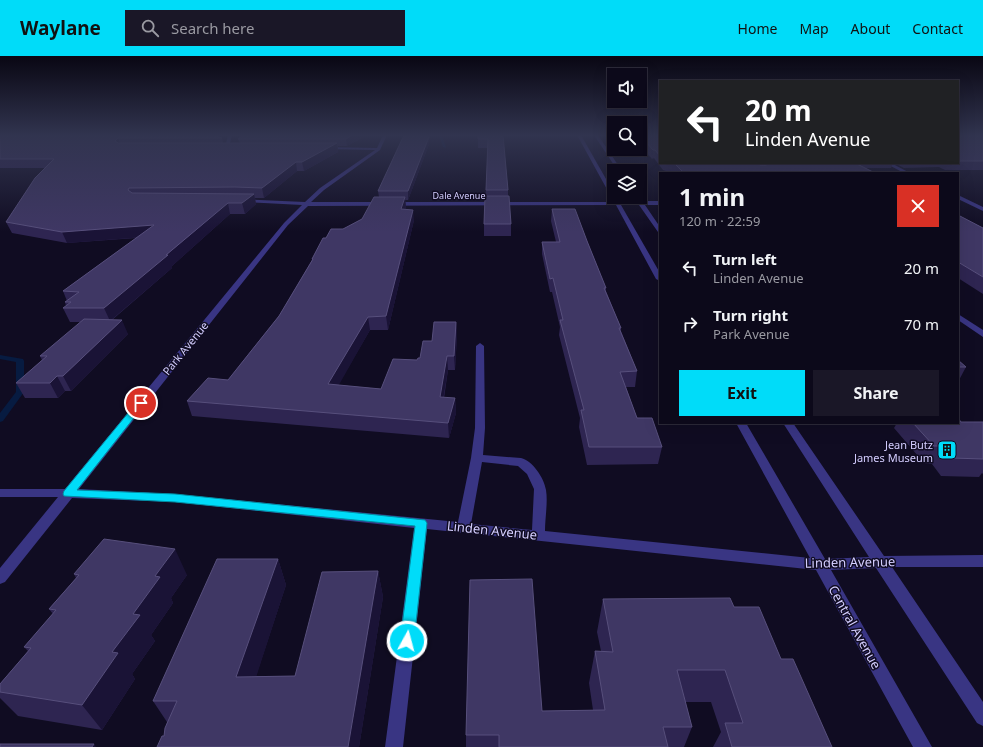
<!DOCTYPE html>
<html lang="en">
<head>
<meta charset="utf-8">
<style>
	body { margin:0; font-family:"Noto Sans",sans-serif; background:#1a1727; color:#f1f3f6; height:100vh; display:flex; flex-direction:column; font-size:15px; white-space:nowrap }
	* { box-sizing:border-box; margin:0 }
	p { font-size:13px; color:#9a9aa2 }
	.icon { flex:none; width:22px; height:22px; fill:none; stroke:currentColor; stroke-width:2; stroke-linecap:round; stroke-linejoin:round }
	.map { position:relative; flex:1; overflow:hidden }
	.panel { position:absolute; left:659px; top:116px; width:300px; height:252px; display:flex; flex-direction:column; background:#0c091a; border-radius:0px; box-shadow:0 4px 16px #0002,0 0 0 1px #2c2a39 }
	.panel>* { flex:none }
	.top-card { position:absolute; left:659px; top:24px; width:300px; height:84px; border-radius:0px; box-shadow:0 4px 16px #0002,0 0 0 1px #2c2a39; background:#202124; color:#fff; overflow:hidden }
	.controls { position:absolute; left:607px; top:12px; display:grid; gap:8px }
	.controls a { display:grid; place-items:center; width:40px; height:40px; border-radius:0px; background:#0c091a; box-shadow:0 4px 16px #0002,0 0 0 1px #2c2a39; font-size:20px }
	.pin { position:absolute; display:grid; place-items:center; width:34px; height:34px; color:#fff; margin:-17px; border:2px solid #fff; border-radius:50%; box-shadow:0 1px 4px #0007 }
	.me { position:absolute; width:44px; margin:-22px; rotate:7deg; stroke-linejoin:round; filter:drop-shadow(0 0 3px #0008) }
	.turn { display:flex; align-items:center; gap:14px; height:84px; padding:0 20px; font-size:18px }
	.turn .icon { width:52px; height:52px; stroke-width:2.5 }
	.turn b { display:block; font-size:28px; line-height:34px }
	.round { display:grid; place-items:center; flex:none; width:42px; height:42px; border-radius:0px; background:#1a1727 }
	.summary { display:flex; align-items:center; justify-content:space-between; height:68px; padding:0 20px }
	h1 { font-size:24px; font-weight:700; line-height:30px }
	.primary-button { display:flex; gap:8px; margin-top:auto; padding:8px 20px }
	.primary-button a { flex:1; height:46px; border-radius:0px; background:#00dcf9; color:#111; font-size:16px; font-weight:700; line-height:46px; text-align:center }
	.primary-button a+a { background:#1a1727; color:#f1f3f6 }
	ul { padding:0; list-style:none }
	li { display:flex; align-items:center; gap:12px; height:56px; padding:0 20px }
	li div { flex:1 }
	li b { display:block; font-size:15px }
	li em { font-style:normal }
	header { display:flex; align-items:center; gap:24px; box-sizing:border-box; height:56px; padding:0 20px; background:#00dcf9; color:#111 }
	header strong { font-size:19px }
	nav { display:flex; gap:22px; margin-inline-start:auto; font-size:14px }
	.search { width:280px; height:36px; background:#1a1727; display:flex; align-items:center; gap:10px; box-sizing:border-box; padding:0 14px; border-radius:0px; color:#9a9aa2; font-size:15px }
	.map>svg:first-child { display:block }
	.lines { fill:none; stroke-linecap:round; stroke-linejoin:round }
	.stream { fill:#071b41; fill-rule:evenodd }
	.minor { fill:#393583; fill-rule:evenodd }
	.wall { fill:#2e2551 }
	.shaded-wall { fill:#1a1336 }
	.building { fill:#3f3764; stroke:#574f7c }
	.route { fill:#00dcf9; stroke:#008fa2 }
	.labels { text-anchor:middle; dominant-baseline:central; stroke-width:3; stroke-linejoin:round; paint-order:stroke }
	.far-street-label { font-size:9px; fill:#d4ceff; stroke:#100c22 }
	.street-label { font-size:11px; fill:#d4ceff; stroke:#100c22 }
	.poi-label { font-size:11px; fill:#d4ceff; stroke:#100c22; text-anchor:end }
	.near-street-label { font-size:13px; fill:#d4ceff; stroke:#100c22 }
</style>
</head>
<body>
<header>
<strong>Waylane</strong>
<div class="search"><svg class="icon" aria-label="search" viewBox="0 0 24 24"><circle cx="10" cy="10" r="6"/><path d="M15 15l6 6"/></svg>Search here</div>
<nav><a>Home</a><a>Map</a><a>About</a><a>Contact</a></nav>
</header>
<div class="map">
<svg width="983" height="691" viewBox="0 0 983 691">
	<rect width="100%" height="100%" fill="#100c22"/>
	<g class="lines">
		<path class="stream" d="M442,79L446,92L443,91L439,79Z
			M0,299L23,303L24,305V336L3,365L0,366V357L16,336V306L0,303Z"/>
		<path class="minor" d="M228,79H232L229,92L227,93L225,92Z
			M383,79H387L380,94L324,134L311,146H614L577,79H581L614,137V141H616L619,146L637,145L636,144L639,142L643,145H660V149H645L660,171V177L658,176L639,149H621L660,217V225L656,223L616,149L308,150L288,169L79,433L175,438L458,466L471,402L475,372L476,290L480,287L484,290L485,372L483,399L521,402C533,405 544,422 546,434C548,446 545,462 545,475L810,502L736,367H746L825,503L869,501L783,367H793L884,500L983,499V511H892L983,646V670L977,667L876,512L831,514L932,691H913L816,514L427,473L403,691H385L414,472L175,446L72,442L5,526L0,528V512L58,441H0V433H65L284,167L302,149L242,146L239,144L240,143L305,146L320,132L375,94L325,93L324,91L377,92ZM482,406L518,410L527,418L534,433L532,474L471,468Z
			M594,79H598L622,115H618Z
			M885,107H891L910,117H904Z
			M958,139L983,151V155L958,143Z
			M958,258L983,274V281L958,264Z"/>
	</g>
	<path class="wall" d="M0,79L222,82L223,87H240L238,83L243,79H367L347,90H338V96L304,115H297L264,142H255L256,148L245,158H230L172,210V212L112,264L128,278L71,335H65L58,342H25L16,327L42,304L40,300L82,266H70L63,252L66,250L65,246L67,245L63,235L136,182L67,187L12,177L6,166L45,112H0Z
		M478,79H503L508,134V140L511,168V180H484V168L488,92H478Z
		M640,79H660V107H893L891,112H866L875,117H674L672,115H666L663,114L654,102L652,103L640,89Z
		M958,79H983V114H945L939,111L904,112L894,107H958Z
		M429,88L408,144H405L406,151L405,153L414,164L388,274H370L338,329L381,333L420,302L432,285L456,266L457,279L455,314H448L444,342H455L456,357L449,382L192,360L187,345L228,324L279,260L312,204V203L326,182L362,163L379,141L378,135Z
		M552,153L587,185L606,232V235L621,272V275L637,315L635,331H626L637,362L662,391L658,408L587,409L579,371L580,362L559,279L560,271L552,236H550L542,198V186H556L551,165Z
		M958,159L983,172V238L958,222Z
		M958,304L966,311L958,326Z
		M961,366H983V418L982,417L979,421L941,420L932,408L924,407L894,372L897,367H958Z
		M278,503L286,529L256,620H295L378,515L383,541L359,691H157L164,680L167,666L153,645Z
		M74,518L187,519L171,542L173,547L151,579L155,585L132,618L135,623L102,674L18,660L0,642V628L28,595L24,591L53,558L49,553L76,522Z
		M603,543L734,551L781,603L832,691H713L721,676L711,646H685L692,671L684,691H466V679L542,655L593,654L589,627L595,595H601L597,576Z"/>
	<path class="shaded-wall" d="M352,79H367L347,90L346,83Z
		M429,81V88L408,144V135Z
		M118,82L121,90L115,85Z
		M337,87L338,96L304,115L302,106Z
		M296,106L297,115L264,142L262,132Z
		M254,138L256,148L245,158L242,147Z
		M405,141L406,151L402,163L401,153Z
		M228,147L230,158L172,210V212L110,265L104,252Z
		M413,154L414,164L388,274L386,260Z
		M154,169L157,180L67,187L62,176Z
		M368,261L370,274L331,343L328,328Z
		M122,264L128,278L71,335L63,320Z
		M456,266L457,279L455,314L454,300Z
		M447,300L448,314L441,356L440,341Z
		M57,320L65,335L58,342L50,327Z
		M455,342L456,357L449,382L448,367Z
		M175,493L187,519L171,542L173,547L151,579L155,585L132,618L135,623L102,674L82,649L112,596L133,558L155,520Z
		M278,503L286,529L248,646L236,621Z
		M378,515L383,541L359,691H348Z
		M94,688L96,691H92Z"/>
	<path class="building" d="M0,79H212L222,82H118L115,85L118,87H337L302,106H296L262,132L235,131L129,132L128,134L132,137L254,138L242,147H228L166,199H168L104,252H63L71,246H65L79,236L63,235L154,169L62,176L6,166L35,122L54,103H0Z
		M243,79H352L346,83H238Z
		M404,79H428L429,81L408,135H378Z
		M478,79H503L508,134H486L488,83H478Z
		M640,79H660V100L655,94H653Z
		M958,79H983V105H958Z
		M674,107H757L760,109H766L768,108L767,107H855L875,117H684Z
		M485,140H509L511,168H484Z
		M374,141H405L401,153L413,154L386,260L368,261L328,328L381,333L393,303L417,304L418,302H420L423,285H432L434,266H456L454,300H447L440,341L455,342L448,367L187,345L208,322L228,324L279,260L313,203H312L323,182H326L331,173H343L362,163Z
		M552,153H575L587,185L606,232H604L621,272H619L637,315L620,316L637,362H652L662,391H589L581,354H584L560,264H563L553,222L550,223L542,186H560Z
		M958,159L983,172V221L958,206Z
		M84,263L122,264L63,320H57L50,327H16L47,300H40Z
		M958,304L966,311H958Z
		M958,362L961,366H983V403L952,402L942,390H934L913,367H958Z
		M104,483L175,493L155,520L160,521L133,558L140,559L112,596L118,597L82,649L0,636V628L31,592L24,591L56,554L49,553L79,519L74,518Z
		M217,503H278L236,621L295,620L322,516L378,515L348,691H157L162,680H164L165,672L177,645H153Z
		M532,523L542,655L605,654L595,595L613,596L603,543L730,542L734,551H759L781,603H793L832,691H732L725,667H743L725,614H677L692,671H663L668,691H499V679H466L470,524Z
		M0,688H94L92,691H0Z"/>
	<linearGradient id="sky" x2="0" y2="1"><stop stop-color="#090713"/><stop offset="0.45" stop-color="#31344f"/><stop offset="1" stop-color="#31344f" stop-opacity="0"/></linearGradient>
	<rect width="983" height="176" fill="url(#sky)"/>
	<path class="route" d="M141,344L144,345L146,347L144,349L77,434L175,438L425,464L427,467L414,585L412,589L407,591L402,589L400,585L415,470L175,446L64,440L63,438L64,435L138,345Z"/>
	<defs>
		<g id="building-square" transform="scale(1)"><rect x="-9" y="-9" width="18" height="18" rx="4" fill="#00dcf9" stroke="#100c22"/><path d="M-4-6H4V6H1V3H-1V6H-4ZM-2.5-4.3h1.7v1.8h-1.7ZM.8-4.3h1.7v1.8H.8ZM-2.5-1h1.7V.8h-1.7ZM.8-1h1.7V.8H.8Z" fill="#111"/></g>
	</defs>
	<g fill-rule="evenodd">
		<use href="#building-square" x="947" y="394"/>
	</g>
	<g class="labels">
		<g class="far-street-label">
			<text x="459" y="139">Dale Avenue</text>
		</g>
		<g class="street-label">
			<text transform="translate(185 292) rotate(-51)">Park Avenue</text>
		</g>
		<g class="poi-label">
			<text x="933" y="388">Jean Butz<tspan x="933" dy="13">James Museum</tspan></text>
		</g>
		<g class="near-street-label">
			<text transform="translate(492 474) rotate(6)">Linden Avenue</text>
			<text transform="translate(850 506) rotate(-1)">Linden Avenue</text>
			<text transform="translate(855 571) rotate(61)">Central Avenue</text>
		</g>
	</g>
</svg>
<div class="controls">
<a><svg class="icon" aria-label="sound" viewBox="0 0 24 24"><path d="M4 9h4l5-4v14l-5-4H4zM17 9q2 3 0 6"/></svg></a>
<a><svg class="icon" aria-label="search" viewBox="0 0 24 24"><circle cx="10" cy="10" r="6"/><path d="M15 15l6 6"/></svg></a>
<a><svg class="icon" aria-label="layers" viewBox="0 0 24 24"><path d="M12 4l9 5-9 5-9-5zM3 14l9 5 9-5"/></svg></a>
</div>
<div class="pin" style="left:141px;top:347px;background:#d93025"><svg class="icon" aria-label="arrive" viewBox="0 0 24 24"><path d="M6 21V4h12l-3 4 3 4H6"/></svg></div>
<svg class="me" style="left:407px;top:585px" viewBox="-20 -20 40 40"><circle r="17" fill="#00dcf9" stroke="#fff" stroke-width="3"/><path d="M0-11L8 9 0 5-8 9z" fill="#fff"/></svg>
<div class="top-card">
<div class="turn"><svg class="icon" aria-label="left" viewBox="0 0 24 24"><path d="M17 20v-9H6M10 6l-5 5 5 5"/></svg><div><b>20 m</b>Linden Avenue</div></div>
</div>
<section class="panel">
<div class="summary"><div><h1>1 min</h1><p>120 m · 22:59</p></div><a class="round" style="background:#d93025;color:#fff"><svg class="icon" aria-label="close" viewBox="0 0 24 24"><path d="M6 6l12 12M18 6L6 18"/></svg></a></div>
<ul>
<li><svg class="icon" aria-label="left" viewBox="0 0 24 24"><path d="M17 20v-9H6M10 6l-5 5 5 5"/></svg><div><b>Turn left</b><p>Linden Avenue</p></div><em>20 m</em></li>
<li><svg class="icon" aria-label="right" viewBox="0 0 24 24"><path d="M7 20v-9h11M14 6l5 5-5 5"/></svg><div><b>Turn right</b><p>Park Avenue</p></div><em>70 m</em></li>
</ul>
<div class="primary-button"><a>Exit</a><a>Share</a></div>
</section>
</div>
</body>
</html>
